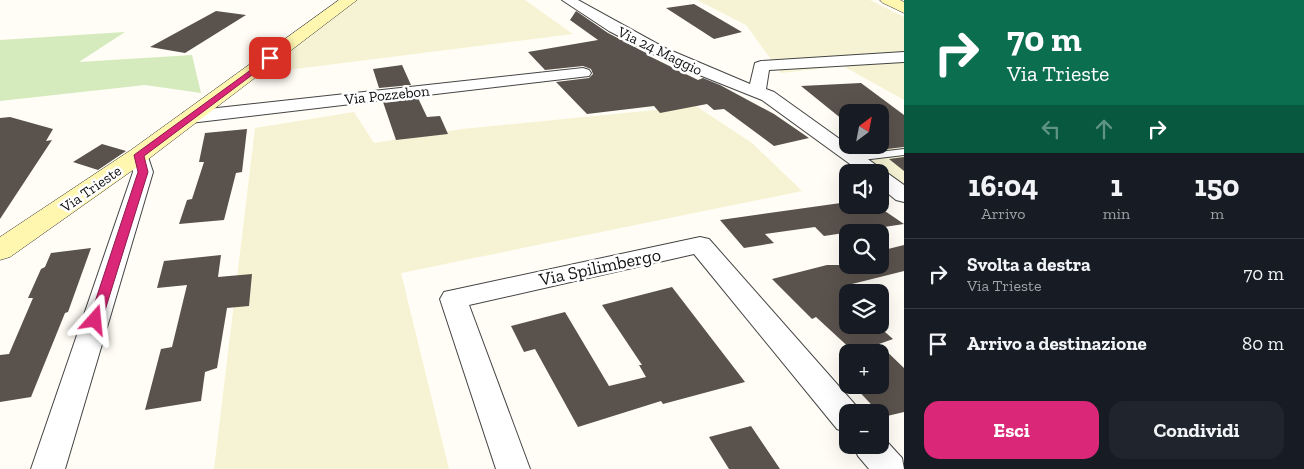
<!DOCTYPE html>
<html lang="it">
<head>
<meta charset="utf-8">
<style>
	body { margin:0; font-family:"Zilla Slab",serif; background:#20242c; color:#f1f3f6; height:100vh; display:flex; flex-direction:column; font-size:19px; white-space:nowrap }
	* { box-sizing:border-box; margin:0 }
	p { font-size:16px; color:#9ea1a6 }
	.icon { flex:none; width:28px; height:28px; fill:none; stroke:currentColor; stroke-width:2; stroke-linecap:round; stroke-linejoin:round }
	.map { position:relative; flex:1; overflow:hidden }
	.panel { display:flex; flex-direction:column; background:#171b24; width:400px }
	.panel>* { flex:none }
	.top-card { background:#0b6e4f; color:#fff; overflow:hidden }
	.needle { width:32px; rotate:32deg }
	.controls { position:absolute; left:839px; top:104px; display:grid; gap:10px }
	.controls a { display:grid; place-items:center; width:50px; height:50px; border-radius:10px; background:#171b24; box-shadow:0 5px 20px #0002; font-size:25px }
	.pin { position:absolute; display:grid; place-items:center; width:42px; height:42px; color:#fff; margin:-21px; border-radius:10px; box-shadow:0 2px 8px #0006 }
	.me { position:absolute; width:55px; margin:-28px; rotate:18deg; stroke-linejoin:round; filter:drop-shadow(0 0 4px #0008) }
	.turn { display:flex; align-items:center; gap:18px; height:105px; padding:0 20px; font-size:22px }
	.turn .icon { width:65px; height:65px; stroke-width:2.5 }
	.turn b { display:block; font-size:35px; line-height:42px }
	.lanes { display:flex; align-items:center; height:48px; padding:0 20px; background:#0003; justify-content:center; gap:25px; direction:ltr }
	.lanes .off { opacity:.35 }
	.eta { display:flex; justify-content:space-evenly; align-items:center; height:85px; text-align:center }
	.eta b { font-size:30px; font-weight:700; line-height:35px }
	.cta { display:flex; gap:10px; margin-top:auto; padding:10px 20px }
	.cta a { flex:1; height:58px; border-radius:15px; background:#db2777; color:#fff; font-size:20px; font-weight:700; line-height:58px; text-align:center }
	.cta a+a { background:#20242c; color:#f1f3f6 }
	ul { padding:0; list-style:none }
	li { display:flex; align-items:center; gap:15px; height:70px; padding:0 20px; border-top:1px solid #363941 }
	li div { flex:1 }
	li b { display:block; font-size:19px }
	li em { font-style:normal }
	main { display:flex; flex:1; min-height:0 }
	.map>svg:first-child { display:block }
	.farmland { fill:#f6f3d4 }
	.green { fill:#d5ebbd }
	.building { fill:#5a524d }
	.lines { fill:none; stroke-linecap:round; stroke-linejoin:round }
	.lane-casing { stroke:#444; stroke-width:2 }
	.street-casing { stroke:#444; stroke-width:2 }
	.secondary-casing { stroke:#333; stroke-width:1 }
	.lane { fill:#fff; fill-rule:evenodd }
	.street { fill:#fff; fill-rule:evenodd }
	.secondary { fill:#fff6b0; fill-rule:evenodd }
	.route { fill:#db2777; stroke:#8e194d }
	.labels { text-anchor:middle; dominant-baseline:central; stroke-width:5; stroke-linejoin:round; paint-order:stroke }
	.far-street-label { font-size:15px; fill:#111; stroke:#fff }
	.street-label { font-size:18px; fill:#111; stroke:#fff }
</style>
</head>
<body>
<main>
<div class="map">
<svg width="904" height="469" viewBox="0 0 904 469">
	<rect width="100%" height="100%" fill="#fffdf5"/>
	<path class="farmland" d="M350,0H525L573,34L271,72L259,70Z
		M697,0H870L904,17V100L843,66L781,73L746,25Z
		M696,106L752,143L802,191L401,273L449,469H214L255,128L354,112L374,143L462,129Z
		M904,148V188L854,150L858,149Z"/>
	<path class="green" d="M125,32L79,62L192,55L201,93L145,85L0,101V40Z"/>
	<path class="building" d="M694,4L742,32L714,39L666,8Z
		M216,11L246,15L185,53L150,47Z
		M576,11L608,33L650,55H647L698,80L703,78L720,85L774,114L809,138L774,146L724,109L714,110L707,104L660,113L654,106L587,114L556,82L589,78L593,74L591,69L583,66L545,70L528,52L598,40L570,20Z
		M402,65L411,85L379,88L373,69Z
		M861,83L904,115V147L879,150L872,145H880V112H848V124L801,86Z
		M418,98L427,117L440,116L448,134L396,140L383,102Z
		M10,117L53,129L46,141L52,140L0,219V118Z
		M247,129L242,172L236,173L224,220L179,224L187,200L192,199L204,162H199L205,133Z
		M102,144L126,151L98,170L73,162Z
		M904,157V171L889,159Z
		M848,202V205H876L904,224L824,236L815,227L765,234L774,243L744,248L720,220Z
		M904,245V271L848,285V325H877L893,339L879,344L904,368V412L883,417L853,385H880V352H854L816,317L812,319L772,279L827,265H880V251Z
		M91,248L68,312L65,313L31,397L0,402V355L9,354L33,298H28L41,269L45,267L51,253Z
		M221,255L218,277L252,274L249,306L227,308L217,368L205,372L201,401L145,410L161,349L172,347L187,285L157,288L164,261Z
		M672,287L745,382L663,404L661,401L578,427L535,349L524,352L511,326L565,312L609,386L646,377L639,365H642L602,305Z
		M751,426L780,469H729L709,437Z"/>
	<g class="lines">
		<g class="lane-casing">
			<path id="lane" d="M904,149V155L854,161L849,158L854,155Z"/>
		</g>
		<g class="street-casing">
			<path id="street" d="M562,0H578L665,48L750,84L755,63L761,61L904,52V62L769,70L766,89L774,92L904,185V202L896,200L880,187V172H861L762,100L702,76L655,55L609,31Z
				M583,68L589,70L591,73L589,76L190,123L183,121L181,117L183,113L190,111Z
				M139,149L146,151L153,172L65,469H31L133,172L129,155L132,151Z
				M700,237L709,239L859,409L861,412H848V433L837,429L694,254L469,305L530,469H496L440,299L444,292Z
				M880,434L902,458L904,469H869L858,456L853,445H880Z"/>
		</g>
		<g class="secondary-casing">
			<path id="secondary" d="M339,0H357L147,160L10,257L0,260V237L131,150Z
				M880,0H900L904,2V13L883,3Z"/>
		</g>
		<use href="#lane" class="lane"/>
		<use href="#street" class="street"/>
		<use href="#secondary" class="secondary"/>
	</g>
	<path class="route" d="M270,56L272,57V60L144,156L148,172L102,320L100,324H91L89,320L138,172L134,155Z"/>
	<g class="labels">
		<g class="far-street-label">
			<text transform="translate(660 51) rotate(26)">Via 24 Maggio</text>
			<text transform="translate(387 95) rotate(-6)">Via Pozzebon</text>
			<text transform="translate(91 189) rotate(-35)">Via Trieste</text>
		</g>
		<g class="street-label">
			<text transform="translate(600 267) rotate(-12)">Via Spilimbergo</text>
		</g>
	</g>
</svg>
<div class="controls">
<a><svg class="needle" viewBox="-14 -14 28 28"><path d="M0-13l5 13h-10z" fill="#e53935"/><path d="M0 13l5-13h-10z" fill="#9ea1a6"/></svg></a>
<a><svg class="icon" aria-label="sound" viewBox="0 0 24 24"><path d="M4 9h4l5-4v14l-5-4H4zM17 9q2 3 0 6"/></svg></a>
<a><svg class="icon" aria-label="search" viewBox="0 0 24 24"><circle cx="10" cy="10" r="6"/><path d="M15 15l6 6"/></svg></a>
<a><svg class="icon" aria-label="layers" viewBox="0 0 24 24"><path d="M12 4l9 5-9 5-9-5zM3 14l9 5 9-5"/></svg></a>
<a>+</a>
<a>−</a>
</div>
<div class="pin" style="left:270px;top:58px;background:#d93025"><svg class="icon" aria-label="arrive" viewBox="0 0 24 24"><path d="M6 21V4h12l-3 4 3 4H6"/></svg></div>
<svg class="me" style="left:95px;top:320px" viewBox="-20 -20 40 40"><path d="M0-17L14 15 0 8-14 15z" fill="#db2777" stroke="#fff" stroke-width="4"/></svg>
</div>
<section class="panel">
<div class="top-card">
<div class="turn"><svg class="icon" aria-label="right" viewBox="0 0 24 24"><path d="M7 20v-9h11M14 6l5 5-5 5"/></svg><div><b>70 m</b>Via Trieste</div></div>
<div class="lanes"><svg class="icon off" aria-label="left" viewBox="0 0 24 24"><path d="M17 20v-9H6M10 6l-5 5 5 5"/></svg><svg class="icon off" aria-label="ahead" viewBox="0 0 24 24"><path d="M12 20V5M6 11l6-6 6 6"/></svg><svg class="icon" aria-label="right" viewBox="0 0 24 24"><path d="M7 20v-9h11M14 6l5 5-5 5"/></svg></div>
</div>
<div class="eta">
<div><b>16:04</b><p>Arrivo</p></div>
<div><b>1</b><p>min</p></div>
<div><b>150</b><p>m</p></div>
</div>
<ul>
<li><svg class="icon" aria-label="right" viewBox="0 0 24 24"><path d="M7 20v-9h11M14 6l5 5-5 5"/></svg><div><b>Svolta a destra</b><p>Via Trieste</p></div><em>70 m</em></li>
<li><svg class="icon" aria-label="arrive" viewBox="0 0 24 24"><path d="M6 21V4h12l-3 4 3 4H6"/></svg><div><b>Arrivo a destinazione</b></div><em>80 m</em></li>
</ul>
<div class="cta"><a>Esci</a><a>Condividi</a></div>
</section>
</main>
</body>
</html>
